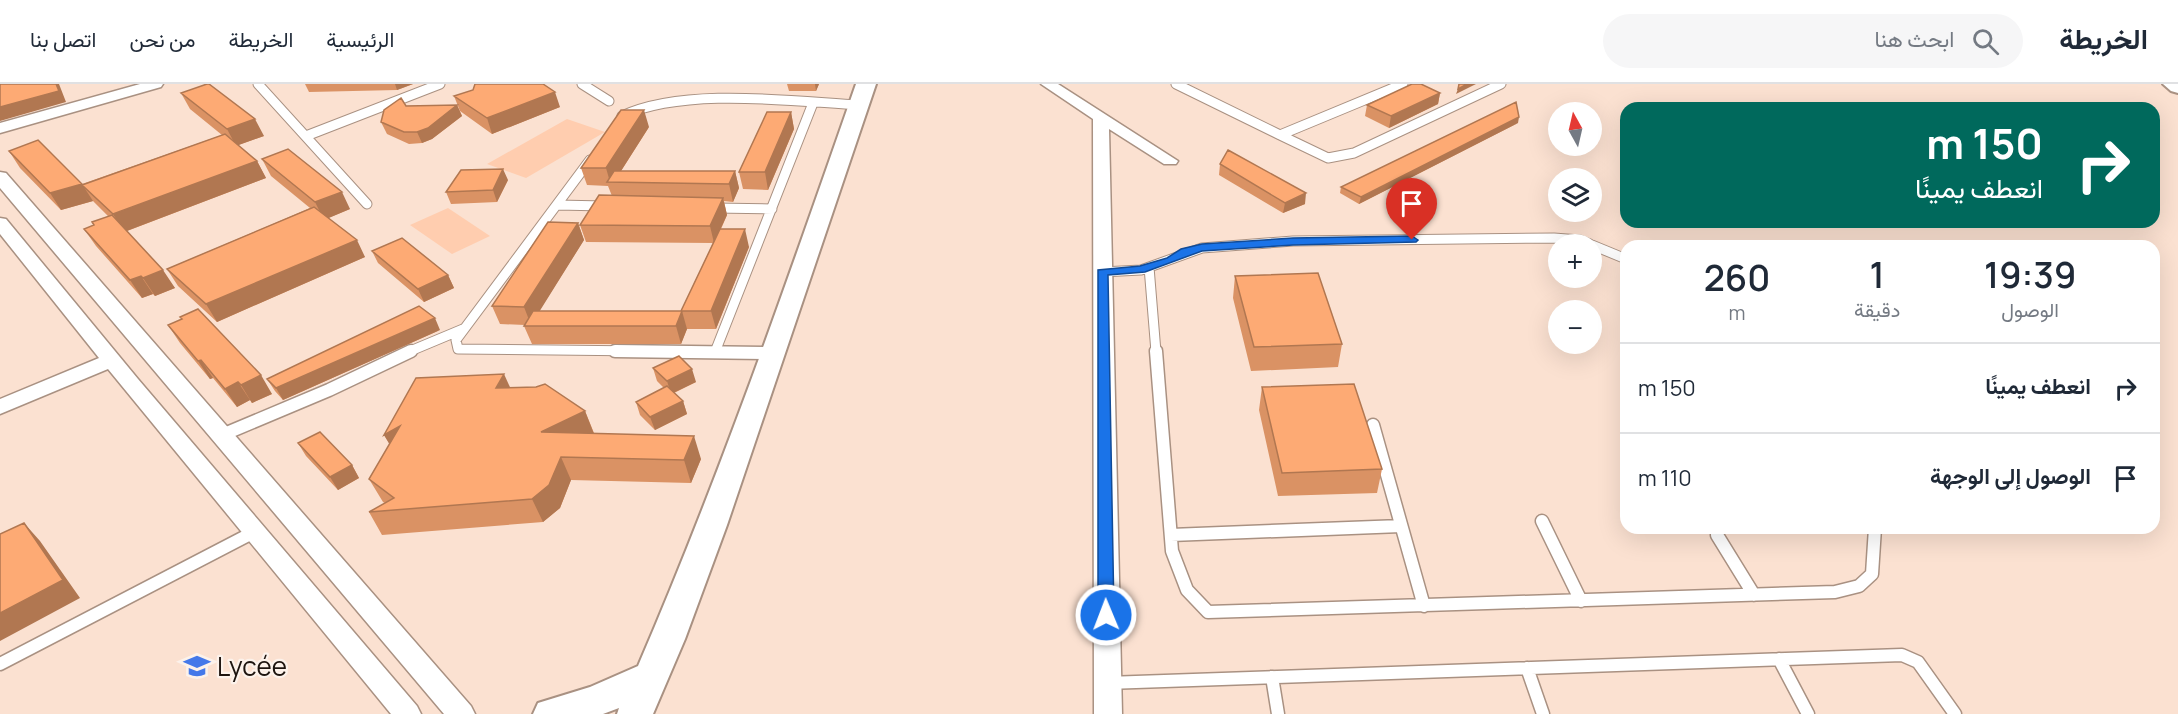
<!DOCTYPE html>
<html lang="ar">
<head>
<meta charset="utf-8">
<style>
	body { margin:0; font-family:Manrope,Vazirmatn,sans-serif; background:#f6f6f7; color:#1f2937; direction:rtl; height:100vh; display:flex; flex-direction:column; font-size:22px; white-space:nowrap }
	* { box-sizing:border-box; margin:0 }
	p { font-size:20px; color:#747a83 }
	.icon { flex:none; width:33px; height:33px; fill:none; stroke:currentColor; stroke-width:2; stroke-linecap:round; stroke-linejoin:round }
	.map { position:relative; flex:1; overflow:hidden; direction:ltr }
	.drawer { position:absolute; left:1620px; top:156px; width:540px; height:294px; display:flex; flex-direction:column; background:#fff; border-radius:18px; box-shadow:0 6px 24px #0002; direction:rtl }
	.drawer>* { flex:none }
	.hud { position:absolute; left:1620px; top:18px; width:540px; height:126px; border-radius:18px; box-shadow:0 6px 24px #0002; direction:rtl; background:#00695c; color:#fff; overflow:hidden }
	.needle { width:39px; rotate:352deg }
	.fabs { position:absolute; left:1548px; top:18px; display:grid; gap:12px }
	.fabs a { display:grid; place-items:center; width:54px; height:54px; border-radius:50%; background:#fff; box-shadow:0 6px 24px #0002; font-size:30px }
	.pin { position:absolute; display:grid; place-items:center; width:51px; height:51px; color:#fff; margin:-62px -26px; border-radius:50% 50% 50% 0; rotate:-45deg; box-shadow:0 0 6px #0007 }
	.pin .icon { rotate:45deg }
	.me { position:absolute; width:66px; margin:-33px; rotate:359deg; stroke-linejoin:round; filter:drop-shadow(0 0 4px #0008) }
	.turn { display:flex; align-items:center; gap:21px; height:126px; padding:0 18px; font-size:27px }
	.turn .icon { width:78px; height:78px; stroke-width:2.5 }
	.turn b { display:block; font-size:42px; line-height:51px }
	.eta { display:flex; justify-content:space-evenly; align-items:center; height:102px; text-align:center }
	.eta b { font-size:36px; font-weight:600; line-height:42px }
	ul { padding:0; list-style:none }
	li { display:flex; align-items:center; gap:18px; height:90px; padding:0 18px; border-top:2px solid #e0e1e3 }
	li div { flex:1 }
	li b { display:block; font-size:22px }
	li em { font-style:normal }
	header { display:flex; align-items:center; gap:36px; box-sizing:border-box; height:84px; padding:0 30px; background:#fff; border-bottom:2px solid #e0e1e3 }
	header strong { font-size:28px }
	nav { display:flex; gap:33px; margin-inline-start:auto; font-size:21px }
	.search { width:420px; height:54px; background:#f6f6f7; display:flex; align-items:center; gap:15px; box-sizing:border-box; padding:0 21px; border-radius:33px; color:#747a83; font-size:22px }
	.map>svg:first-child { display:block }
	.green { fill:#ffcdaf }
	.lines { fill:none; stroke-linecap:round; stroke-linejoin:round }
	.lane-far1-casing { stroke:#a99182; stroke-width:11 }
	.lane-casing { stroke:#a99182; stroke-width:15 }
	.street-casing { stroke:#a99182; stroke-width:3 }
	.secondary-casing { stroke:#a99182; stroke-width:4 }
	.lane-far1 { stroke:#fff; stroke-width:9 }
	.lane { stroke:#fff; stroke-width:12 }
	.street { fill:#fff; fill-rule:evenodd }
	.secondary { fill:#fff; fill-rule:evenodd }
	.wall { fill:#da9264 }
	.shaded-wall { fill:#b17751 }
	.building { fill:#fdaa74; stroke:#b17751; stroke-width:1.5 }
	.route { fill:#1a73e8; stroke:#114b97; stroke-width:1.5 }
	.labels { text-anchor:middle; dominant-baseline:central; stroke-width:4.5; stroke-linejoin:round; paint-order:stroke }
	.near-poi-label { font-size:26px; fill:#1d140f; stroke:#fcf2eb; text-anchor:start }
</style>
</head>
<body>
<header>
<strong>الخريطة</strong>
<div class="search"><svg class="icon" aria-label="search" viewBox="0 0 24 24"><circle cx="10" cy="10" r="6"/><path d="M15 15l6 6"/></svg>ابحث هنا</div>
<nav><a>الرئيسية</a><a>الخريطة</a><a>من نحن</a><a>اتصل بنا</a></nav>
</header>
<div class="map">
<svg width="2178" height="630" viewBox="0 0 2178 630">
	<rect width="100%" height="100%" fill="#fbe1d1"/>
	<path class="green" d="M567,35L605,48L526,94L487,80Z
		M448,124L490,152L452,170L410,141Z"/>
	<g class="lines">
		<g class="lane-far1-casing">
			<path id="lane-far1" d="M258,0L367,120
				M582,0L609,17
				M1176,0L1280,51L1403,0
				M622,32C684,3 790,17 859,21
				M1280,51L1328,74L1354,69L1501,0
				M306,52L440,0
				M590,76L456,256L458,265L733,268
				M557,121L605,122
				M714,124L772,125
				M1592,161L1626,175
				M1149,183L1156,268
				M1102,188L1141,186L1202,164L1293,157L1554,154L1580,156L1590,160
				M408,268L463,245
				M715,268L813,19"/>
		</g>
		<g class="lane-casing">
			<path id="lane" d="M615,267L773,269
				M1156,267L1172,467L1187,506L1208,528L1835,508L1859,502L1872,490L1875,444
				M1373,341L1424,522
				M222,351L329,306L411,267
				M1542,437L1581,517
				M1171,451L1401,442
				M1717,451L1754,511
				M1779,575L1808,630
				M0,580L254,448
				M1527,584L1543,630
				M1272,593L1278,630
				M1107,599L1902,571L1918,578L1955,630"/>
		</g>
		<g class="street-casing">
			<path id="street" d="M140,0H163L161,3L0,49V39Z
				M1041,0H1058L1178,77L1176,80H1164L1109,45L1122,630H1094L1093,35Z
				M0,88L6,89L471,622L475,630H444L0,104Z
				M0,134L6,135L138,295L417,622L421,630H391L108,285L0,330V315L99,274L0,150Z"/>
		</g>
		<g class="secondary-casing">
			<path id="secondary" d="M856,0H876L727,441L685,555L653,630H617L619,624L603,630H533L538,619L590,603L638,582C720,392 788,195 856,0Z
				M2163,0H2178V9L2171,7Z"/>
		</g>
		<use href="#lane-far1" class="lane-far1"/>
		<use href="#lane" class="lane"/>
		<use href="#street" class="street"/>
		<use href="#secondary" class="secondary"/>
	</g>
	<path class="wall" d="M305,0H413L397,6L309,8Z
		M787,0H819L816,7H789Z
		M181,9L264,52L238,61L257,77L266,94L127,147L175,204L155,212L153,210L142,214L96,162L84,145L94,141L108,132L93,117L61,126L20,84L9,67L82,100L222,51L190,25Z
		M1440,9L1438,20L1389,44L1365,32L1367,21Z
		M454,12L560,23L492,50L460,27Z
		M457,21L462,32L432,55L422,59L409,60L387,50L381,38L406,22Z
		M791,28L794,45L768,106L743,105L739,88Z
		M1518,39L1359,120L1340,109L1341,103Z
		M649,43L621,87H735L739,104L733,118L724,117L727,131L721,145L749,163L716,245H687L681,260H532L524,242L525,241L500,240L492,222L578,139L584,156L539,227H681L713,159L586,158L580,141L612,112L608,102L587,101L581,84Z
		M262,75L350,125L328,134L365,173L217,238L178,202L167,185L310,124L271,92Z
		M1220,80L1305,120L1283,129L1219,91Z
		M508,96L497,118L451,120L446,108Z
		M372,167L448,191L454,204L424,218L378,179Z
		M1235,192L1342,260L1338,283L1251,287L1233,214Z
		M168,241L272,310L252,319L250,316L237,323L213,294L210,295L180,259Z
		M440,246L283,316L275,307L267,295Z
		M653,284L696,298L674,309L683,317L687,330L655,346L640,331L636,318L664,304L657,297Z
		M1262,303L1382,385L1377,409L1278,412L1259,326Z
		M510,304L585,327L594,349L701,375L691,399L571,396L560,424L543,438L382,451L369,428L385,419L383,418L369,395L390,360L384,351Z
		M298,359L352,381L359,394L338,406L306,372Z"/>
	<path class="shaded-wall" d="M56,0H59L66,18L0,37V23Z
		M395,0H413L397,6Z
		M815,0H819L816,7Z
		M1467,0H1476L1456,10L1458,5Z
		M555,8L560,23L492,50L487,34Z
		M1440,9L1438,20L1389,44L1391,32Z
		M457,21L462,32L432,55L422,59L417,48Z
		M644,26L649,43L614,98H610L606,84Z
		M791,28L794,45L768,106L765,88Z
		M1519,33L1518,39L1359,120L1361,113Z
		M255,35L264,52L236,62L227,45Z
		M257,77L266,94L124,148L113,130Z
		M503,85L508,96L497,118L493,106Z
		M735,87L739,104L733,118L729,100Z
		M82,100L93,117L61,126L50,109Z
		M342,108L350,125L324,136L315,118Z
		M1306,109L1305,120L1283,129L1285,119Z
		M723,114L727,131L714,159L710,142Z
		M578,139L584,156L531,241L524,223Z
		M745,145L749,163L716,245L711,227Z
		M357,156L365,173L217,238L206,220Z
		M163,186L175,204L155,212L143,194Z
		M448,191L454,204L424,218L418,205Z
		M141,192L153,210L142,214L130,196Z
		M682,227L687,245L681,260L676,242Z
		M435,234L440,246L283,316L276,304Z
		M201,276L213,294L210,295L198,277Z
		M692,285L696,298L671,310L667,297Z
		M504,290L514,312L496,304Z
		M261,291L272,310L252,319L241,301Z
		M238,298L250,316L237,323L225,305Z
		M683,317L687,330L655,346L650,333Z
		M585,327L594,350L541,348Z
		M400,342L397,373L384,351Z
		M694,352L701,375L691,399L684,376Z
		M561,373L571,396L560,424L543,438L532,415Z
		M352,381L359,394L338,406L330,393Z
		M24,439L40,457L80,514L0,557V529Z"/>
	<path class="building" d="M0,0H56L59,7L0,23Z
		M207,0H209L255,35L227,45L181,9Z
		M475,0H543L555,8L487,34L454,12L473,6Z
		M1412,0H1421L1440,9L1391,32L1367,21Z
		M1459,0H1467L1458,5Z
		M401,14L406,22L457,21L428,44L417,48H404L381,38L384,26Z
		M1516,18L1519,33L1361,113L1341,103Z
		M621,26H644L606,84H581Z
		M767,28H791L765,88H739Z
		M225,50L257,77L113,130L82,101Z
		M38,56L82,100L50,109L9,67Z
		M288,65L342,108L315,118L262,75Z
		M1228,66L1306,109L1285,119L1220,80Z
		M503,85L493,106L446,108L461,86Z
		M614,87H735L729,100L607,98Z
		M599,111L723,114L710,142L580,141Z
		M314,123L357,156L206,220L167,185Z
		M112,131L163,186L143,194L141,192L130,196L84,145L94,141L92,138Z
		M548,138L578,139L524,223L492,222Z
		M720,145H745L711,227H681Z
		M402,154L448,191L418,205L372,167Z
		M1318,189L1342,260L1254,263L1235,192Z
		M419,222L435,234L276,304L267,295Z
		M198,225L261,291L241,301L238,298L225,305L201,276L198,277L168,241L182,235L180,233Z
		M533,227H682L676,242H524Z
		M679,272L692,285L667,297L653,284Z
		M504,290L496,304L536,303L545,300L585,327L541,348L694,352L684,376L561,373L549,401L532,415L369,428L394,414L369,395L400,342L384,351L416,294Z
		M1354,300L1382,385L1282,389L1262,303Z
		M667,302L683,317L650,333L636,318Z
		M320,348L352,381L330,393L298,359Z
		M24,439L63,496L0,529V450Z"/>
	<path class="route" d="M1412,152L1418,156L1416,158L1293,161L1202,167L1145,188L1108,191L1114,531L1112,535L1106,537L1100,535L1098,531V186L1140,182L1167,174L1181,165L1202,160L1293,154Z"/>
	<defs>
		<g id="school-bare" transform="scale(2.07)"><path d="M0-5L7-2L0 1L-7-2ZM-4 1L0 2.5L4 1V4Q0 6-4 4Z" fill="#4478e9" stroke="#fcf2eb" stroke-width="2.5" paint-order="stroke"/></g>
	</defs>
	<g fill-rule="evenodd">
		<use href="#school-bare" x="197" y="582"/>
	</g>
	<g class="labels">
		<g class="near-poi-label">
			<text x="217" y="582">Lycée</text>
		</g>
	</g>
</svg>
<div class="fabs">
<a><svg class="needle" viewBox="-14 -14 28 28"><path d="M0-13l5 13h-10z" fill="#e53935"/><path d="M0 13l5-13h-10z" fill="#747a83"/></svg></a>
<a><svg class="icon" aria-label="layers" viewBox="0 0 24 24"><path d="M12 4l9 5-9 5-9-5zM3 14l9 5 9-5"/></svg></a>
<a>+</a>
<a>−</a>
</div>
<div class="pin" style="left:1412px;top:156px;background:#d93025"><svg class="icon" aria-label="arrive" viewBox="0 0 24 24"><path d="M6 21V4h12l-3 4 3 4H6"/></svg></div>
<svg class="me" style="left:1106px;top:531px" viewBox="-20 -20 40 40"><circle r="17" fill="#1a73e8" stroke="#fff" stroke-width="3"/><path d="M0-11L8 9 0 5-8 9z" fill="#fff"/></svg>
<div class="hud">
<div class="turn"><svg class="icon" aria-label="right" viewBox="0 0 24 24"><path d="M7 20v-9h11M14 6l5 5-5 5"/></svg><div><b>150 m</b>انعطف يمينًا</div></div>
</div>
<section class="drawer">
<div class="eta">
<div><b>19:39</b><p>الوصول</p></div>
<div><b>1</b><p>دقيقة</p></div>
<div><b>260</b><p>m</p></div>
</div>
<ul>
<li><svg class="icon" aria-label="right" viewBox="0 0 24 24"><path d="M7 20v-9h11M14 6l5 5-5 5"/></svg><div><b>انعطف يمينًا</b></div><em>150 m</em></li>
<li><svg class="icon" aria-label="arrive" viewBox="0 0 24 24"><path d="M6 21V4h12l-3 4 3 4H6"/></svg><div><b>الوصول إلى الوجهة</b></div><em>110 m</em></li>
</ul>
</section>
</div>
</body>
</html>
